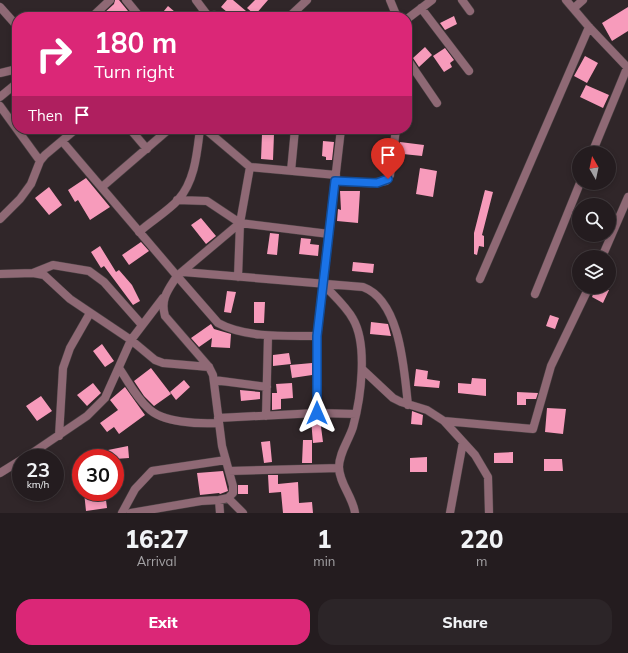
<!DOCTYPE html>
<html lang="en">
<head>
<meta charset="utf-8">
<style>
	body { margin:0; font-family:Mulish,sans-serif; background:#2c2528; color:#f1f3f6; height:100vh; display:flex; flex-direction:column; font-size:15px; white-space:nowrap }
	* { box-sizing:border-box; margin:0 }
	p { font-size:13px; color:#a3a1a4 }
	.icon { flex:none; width:22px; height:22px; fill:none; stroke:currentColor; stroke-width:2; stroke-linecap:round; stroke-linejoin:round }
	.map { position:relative; height:513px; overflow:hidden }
	.drawer { display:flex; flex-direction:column; background:#241c1f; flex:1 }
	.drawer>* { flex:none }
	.top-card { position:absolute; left:12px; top:12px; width:400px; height:122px; border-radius:16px; box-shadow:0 2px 6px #0003,0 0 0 1px #413a3d; background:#db2777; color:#fff; overflow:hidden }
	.needle { width:26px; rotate:351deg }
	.fabs { position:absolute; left:572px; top:146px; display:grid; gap:8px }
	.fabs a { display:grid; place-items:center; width:44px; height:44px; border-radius:50%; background:#241c1f; box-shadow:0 2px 6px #0003,0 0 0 1px #413a3d; font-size:20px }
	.speed { position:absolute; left:12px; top:449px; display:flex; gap:8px; font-size:20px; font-weight:700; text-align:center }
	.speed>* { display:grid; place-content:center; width:52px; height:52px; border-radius:50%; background:#241c1f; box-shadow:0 2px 6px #0003,0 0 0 1px #413a3d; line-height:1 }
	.speed small { font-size:10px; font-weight:400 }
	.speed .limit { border:6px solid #d22; background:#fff; color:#111 }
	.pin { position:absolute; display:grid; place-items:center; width:34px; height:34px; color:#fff; margin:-41px -17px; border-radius:50% 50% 50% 0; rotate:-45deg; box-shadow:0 0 4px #0007 }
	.pin .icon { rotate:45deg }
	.me { position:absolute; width:44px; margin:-22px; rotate:0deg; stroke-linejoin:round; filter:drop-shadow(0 0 3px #0008) }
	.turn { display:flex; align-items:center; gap:14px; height:84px; padding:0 16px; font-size:18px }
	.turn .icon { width:52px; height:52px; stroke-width:2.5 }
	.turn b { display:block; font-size:28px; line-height:34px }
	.then { display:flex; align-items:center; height:38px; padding:0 16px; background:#0003; gap:8px; font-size:15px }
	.eta { display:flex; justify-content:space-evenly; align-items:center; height:68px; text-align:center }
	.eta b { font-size:24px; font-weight:800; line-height:28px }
	.action { display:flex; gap:8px; margin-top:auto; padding:8px 16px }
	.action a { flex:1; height:46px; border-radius:16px; background:#db2777; color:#fff; font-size:16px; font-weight:800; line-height:46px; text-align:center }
	.action a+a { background:#2c2528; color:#f1f3f6 }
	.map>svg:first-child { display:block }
	.building { fill:#f79bbb }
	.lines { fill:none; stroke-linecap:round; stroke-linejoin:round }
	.street-casing { stroke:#4b4244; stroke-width:9 }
	.street { stroke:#8f6975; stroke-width:8 }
	.route-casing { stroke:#114b97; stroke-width:10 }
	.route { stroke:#1a73e8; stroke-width:7 }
</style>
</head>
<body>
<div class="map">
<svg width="628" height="513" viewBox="0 0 628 513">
	<rect width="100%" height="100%" fill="#302629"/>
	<path class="building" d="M115,0H119L128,11L122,17H106L103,14L114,4Z
		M227,0H233L246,11L241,17H233L221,7Z
		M255,0H268L255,15L247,8Z
		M168,6L175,12L171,17H159Z
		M628,7V31L612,41L602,23Z
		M454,16L457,24L445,30L440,23Z
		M425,47L432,55L419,67L413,58Z
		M445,48L454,60L450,63L452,67L444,72L433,56Z
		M585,56L598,63L587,83L574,76Z
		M586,85L609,95L603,108L580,97Z
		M262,134H274L273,160L261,159Z
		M323,141L334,142L332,160H326V157L322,156Z
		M400,142L424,145L422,156L403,154L404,150L399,149Z
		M420,168L437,171L433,197L416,194Z
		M86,178L110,207L90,220L78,200L75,202L68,190Z
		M49,187L62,205L49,215L35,198Z
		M485,190L493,192L482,235L484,236V247L479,246L477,255L474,254V233Z
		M340,191H360L358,223L337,221L338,209L341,210Z
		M201,218L216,236L206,244L191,225Z
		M270,233L279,234L277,255L267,254Z
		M301,238L311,239L310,244L319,245L318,256L299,254Z
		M141,242L149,251L129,265L122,255Z
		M100,246L116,272L119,270L132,285L140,301L133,305L104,266L101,268L91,252Z
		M353,262L374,264L373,273L352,271Z
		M596,287L609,290L603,303L592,297Z
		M227,291L236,292L231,313L224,312Z
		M254,302H265L264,323H254Z
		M550,315L559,318L555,329L546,326Z
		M371,322L388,324L391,336L370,334Z
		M211,324L214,329L231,334L230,348L211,347L212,338L199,347L191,338Z
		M102,344L114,361L105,367L93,351Z
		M289,353L291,364L273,366V355Z
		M312,363V375L292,378L290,365Z
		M151,368L171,394L154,406L144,396L134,381Z
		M416,369L428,371L427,379L440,381L439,388L414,386Z
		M472,378L486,379V396L458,393V383L471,384Z
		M184,380L190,387L176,400L170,392Z
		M93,383L101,393L87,406L77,395Z
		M292,383L293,398L281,399V409L272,410V393H277L276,384Z
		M125,387L145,415L119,434L114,427L107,432L100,423L118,410L110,400Z
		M240,390L260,392V399L241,401Z
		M517,392L538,393L536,399H526V405H517Z
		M41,396L52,411L37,421L26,406Z
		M547,408L566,409L563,434L545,432Z
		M412,411L423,415L422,425L411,424Z
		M311,419H320L323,442L313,443Z
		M303,440H312V463H302Z
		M270,441L272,462L264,463L261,442Z
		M128,446L129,458L115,459V458H109L108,450Z
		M513,452V463H494V453Z
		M427,457V472H410V458Z
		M544,459H562L563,471H544Z
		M223,471L228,491L220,494L219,493L200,495L197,473Z
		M268,475H278V484L298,482L299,503L312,502L313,513H283L281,492L269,493Z
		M238,485H248V494H238Z
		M84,492H105L107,508L86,511Z"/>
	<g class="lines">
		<g class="street-casing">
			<path id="street" d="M126,0L140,17
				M196,0L208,16
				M390,0L397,17
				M462,0L470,11
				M566,0L589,27L628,68
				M0,7L17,26
				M421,8L469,71
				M574,8L583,0
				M92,17L110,0
				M206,17L214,15L219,17
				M289,17L307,0
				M407,19L432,0
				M407,59L437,103
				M0,73L17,69
				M0,97L17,83
				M0,106L40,161
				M130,129L147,149
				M205,129L250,167L336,175
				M62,141L177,276C168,290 160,299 165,316L209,367L213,375L222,446L233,486V493L228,498L219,500L201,501L131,513
				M592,153L627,68
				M250,167L240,223L177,276L218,323C245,338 286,336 317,336
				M291,171L295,129
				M335,181L370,183L386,181L390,175L396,129
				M102,187L168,130
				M177,200L207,201L240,223L329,234
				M0,219L20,199L31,184L40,161L45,155L76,129
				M139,232C151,221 167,212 178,200C195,181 197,153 200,129
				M602,257L628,197
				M183,272L363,287C401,301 404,371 408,405
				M33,273L53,265L89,271L104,282L142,325
				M0,274L33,273L44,275L70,299L131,340L155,360L163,363L209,367
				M238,277L240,223
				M480,279L589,27
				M323,284C333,295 346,306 353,319C368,345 361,398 353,427C349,440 339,453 339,467C339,483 353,497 355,513
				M535,294L580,183
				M119,368C128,381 136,397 148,408C162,423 200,424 219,423
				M362,369L393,398L401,402L427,410L444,421L475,455L488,477L489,513
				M214,380L267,387
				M317,413V336L341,129
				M266,416L268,336
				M218,418L317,413L356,414
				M444,421L533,429L551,366L589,287
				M59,436L63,368L70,348L90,313
				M25,458L87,416L105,398L131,340L163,298
				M229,471L339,468
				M0,473L21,460
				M228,498L243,513
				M219,500L220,513
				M122,513L135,489L152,471L226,460
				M450,513L463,442"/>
		</g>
		<use href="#street" class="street"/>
	</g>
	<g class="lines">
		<g class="route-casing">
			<path id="route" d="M317,413V336L335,181L377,183L388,179"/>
		</g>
		<use href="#route" class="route"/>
	</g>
</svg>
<div class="fabs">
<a><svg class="needle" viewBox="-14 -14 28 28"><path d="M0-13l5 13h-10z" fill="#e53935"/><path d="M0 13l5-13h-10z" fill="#a3a1a4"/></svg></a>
<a><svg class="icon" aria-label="search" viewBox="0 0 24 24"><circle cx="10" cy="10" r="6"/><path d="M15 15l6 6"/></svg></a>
<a><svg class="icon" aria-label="layers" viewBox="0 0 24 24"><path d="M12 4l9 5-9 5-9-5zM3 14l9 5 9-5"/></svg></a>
</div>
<div class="speed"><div>23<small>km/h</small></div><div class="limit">30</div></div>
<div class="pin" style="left:388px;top:179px;background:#d93025"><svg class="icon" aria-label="arrive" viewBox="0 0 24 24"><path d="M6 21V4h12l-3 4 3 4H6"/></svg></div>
<svg class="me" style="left:317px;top:413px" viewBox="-20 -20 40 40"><path d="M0-17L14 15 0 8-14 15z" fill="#1a73e8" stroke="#fff" stroke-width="4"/></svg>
<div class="top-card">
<div class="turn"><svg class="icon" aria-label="right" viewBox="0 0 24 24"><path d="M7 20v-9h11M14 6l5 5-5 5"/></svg><div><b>180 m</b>Turn right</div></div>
<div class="then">Then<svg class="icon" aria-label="arrive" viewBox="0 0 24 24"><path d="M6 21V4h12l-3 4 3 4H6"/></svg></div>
</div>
</div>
<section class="drawer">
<div class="eta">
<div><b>16:27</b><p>Arrival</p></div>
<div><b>1</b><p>min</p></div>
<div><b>220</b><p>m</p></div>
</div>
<div class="action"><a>Exit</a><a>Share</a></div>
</section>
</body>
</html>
